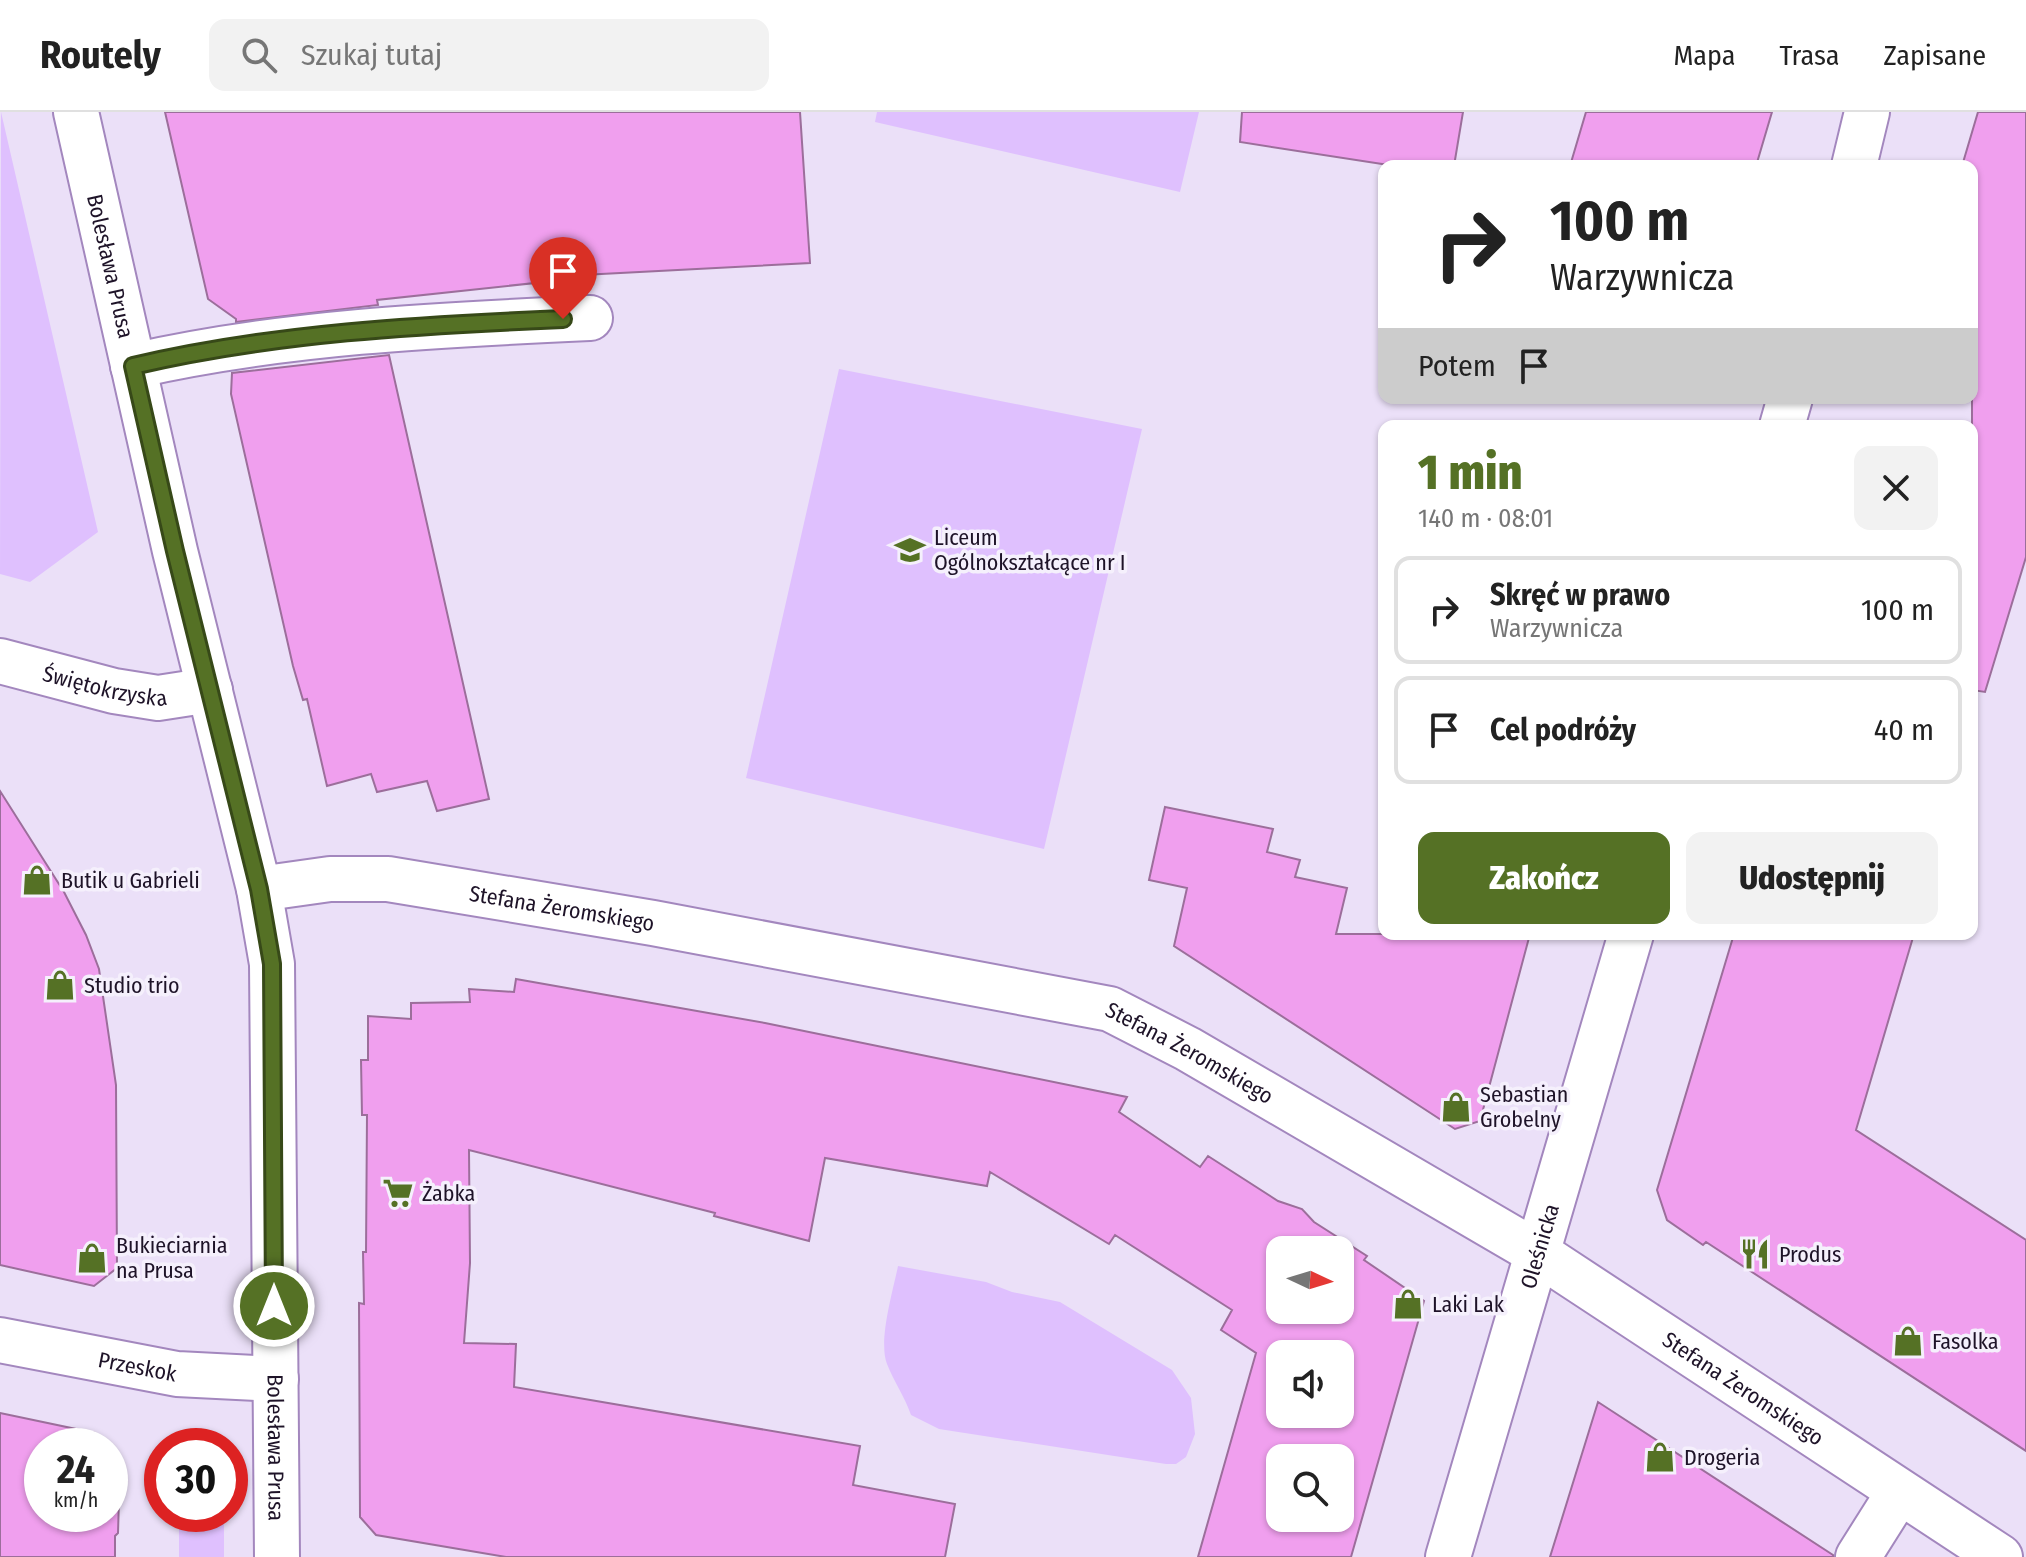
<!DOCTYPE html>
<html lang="pl">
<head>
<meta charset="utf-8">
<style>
	body { margin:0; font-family:"Fira Sans Condensed",sans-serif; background:#f2f2f2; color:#222; height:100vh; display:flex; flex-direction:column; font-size:30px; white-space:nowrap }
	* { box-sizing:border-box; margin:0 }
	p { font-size:26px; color:#767676 }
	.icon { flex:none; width:44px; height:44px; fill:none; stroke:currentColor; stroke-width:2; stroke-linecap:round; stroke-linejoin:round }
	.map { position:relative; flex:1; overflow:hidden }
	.panel { position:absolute; left:1378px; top:308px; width:600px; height:520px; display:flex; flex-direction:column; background:#fff; border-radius:16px; box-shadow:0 2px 6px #0004 }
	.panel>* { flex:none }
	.guide { position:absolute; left:1378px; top:48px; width:600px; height:244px; border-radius:16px; box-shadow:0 2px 6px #0004; background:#fff; color:#222; overflow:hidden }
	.needle { width:52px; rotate:94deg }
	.fabs { position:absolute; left:1266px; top:1124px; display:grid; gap:16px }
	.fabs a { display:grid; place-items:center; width:88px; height:88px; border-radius:16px; background:#fff; box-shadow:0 2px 6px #0004; font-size:40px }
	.speed { position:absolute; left:24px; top:1316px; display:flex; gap:16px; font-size:40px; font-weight:700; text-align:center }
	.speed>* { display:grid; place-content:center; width:104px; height:104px; border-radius:50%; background:#fff; box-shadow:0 2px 6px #0004; line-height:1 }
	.speed small { font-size:20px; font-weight:400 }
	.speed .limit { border:12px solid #d22; background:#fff; color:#111 }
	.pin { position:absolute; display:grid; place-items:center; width:68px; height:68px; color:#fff; margin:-82px -34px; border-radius:50% 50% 50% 0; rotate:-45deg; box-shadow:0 0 8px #0007 }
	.pin .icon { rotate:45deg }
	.me { position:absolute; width:88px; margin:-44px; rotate:0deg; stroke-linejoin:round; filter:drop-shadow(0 0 6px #0008) }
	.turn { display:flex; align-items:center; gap:28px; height:168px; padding:0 40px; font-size:36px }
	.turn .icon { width:104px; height:104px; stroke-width:2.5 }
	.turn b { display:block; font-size:56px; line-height:68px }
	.then { display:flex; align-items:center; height:76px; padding:0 40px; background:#0003; gap:16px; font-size:30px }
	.round { display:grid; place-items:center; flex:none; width:84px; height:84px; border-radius:16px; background:#f2f2f2 }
	.summary { display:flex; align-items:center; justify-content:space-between; height:136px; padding:0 40px }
	h1 { font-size:48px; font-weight:800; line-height:60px; color:#557125 }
	.cta { display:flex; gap:16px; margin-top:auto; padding:16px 40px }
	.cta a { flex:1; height:92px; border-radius:16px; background:#557125; color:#fff; font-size:32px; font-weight:800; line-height:92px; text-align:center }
	.cta a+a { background:#f2f2f2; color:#222 }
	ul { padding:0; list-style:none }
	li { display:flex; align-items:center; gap:24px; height:108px; margin:0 16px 12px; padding:0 24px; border:4px solid #e0e0e0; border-radius:16px }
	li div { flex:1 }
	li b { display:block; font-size:30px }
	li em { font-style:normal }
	header { display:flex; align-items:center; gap:48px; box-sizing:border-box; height:112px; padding:0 40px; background:#fff; border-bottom:2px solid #e0e0e0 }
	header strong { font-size:38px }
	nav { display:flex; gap:44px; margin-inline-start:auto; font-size:28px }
	.search { width:560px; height:72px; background:#f2f2f2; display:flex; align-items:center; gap:20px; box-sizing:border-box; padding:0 28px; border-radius:16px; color:#767676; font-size:30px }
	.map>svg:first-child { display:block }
	.green { fill:#dfc0fe }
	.building { fill:#f09fee; stroke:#9c6e9b; stroke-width:2; fill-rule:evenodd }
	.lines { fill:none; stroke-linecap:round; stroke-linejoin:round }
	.minor-casing { stroke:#a387be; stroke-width:48 }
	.minor { stroke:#fff; stroke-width:44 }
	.route-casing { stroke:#374918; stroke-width:20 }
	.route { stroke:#557125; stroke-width:14 }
	.labels { text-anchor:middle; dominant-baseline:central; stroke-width:7; stroke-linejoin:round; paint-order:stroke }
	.street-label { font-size:22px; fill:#1e1328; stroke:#f5f0fc }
	.poi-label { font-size:22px; fill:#1e1328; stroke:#f5f0fc; text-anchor:start }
</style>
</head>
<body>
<header>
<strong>Routely</strong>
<div class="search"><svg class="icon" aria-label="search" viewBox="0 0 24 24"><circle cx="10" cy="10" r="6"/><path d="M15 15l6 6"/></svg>Szukaj tutaj</div>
<nav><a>Mapa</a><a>Trasa</a><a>Zapisane</a></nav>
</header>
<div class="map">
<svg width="2026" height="1445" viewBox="0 0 2026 1445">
	<rect width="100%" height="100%" fill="#ebe0f8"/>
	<path class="green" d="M1,0L98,420L30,470L0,462Z
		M877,0H1199L1180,80L875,10Z
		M839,257L1142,317L1044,737L746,666Z
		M898,1154L986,1170L1012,1180L1060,1190L1172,1258L1191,1286L1195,1322L1186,1345L1176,1352H1166L939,1317L911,1303C905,1285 894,1270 887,1252C878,1229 893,1179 898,1154Z
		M179,1402H224V1445H179Z"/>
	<path class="building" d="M165,0H800L810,151L544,165V170L377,188L378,193L236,210V207L208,187Z
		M1242,0H1463L1454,54H1395L1240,30Z
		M1586,0H1772L1756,54H1570Z
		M1978,0H2026V445L1985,580L1972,578V54H1962Z
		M389,243L489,687L437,699L427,669L377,680L371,662L327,674L307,587L303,588L293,554L231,282L232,261Z
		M0,679L64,780L86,823L99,857L116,973L117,1156L94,1174L0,1153Z
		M1165,695L1273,717L1267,740L1300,748L1295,765L1347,776L1336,822H1530L1480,1009L1455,1017L1174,834L1187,776L1149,768Z
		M1734,822H1914L1856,1018L2026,1128V1339L1706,1130L1703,1133L1667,1108L1657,1078Z
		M516,867L765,911L1127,985L1119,1000L1200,1055L1208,1044L1278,1089L1302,1097L1314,1110L1367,1144L1364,1148L1424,1189L1351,1445H1198L1256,1241L1221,1218L1232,1198L1115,1123L1109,1132L990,1060L987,1074L825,1046L809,1129L714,1104L715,1101L469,1038L470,1151L464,1231L516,1232L514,1275L860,1334L853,1373L955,1392L945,1445H506L376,1423L360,1405L359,1191L364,1192L363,1140H366L367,1003H362L361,948H368V904L411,907V891L470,890L469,877L514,880ZM1280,1138H1340V1198H1280ZM1280,1242H1340V1302H1280ZM1280,1346H1340V1406H1280Z
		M1598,1290L1833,1443V1445H1550Z
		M0,1301L95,1321L106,1334H42V1402H110V1340L120,1353L118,1421L115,1424V1445H0Z"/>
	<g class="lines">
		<g class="minor-casing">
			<g id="minor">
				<path id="s1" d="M76,0L175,439L259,777L272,852L277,1445"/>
				<path d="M1854,54L1867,0"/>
				<path d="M133,254C283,220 437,213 590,206"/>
				<path d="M1782,314L1790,286"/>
				<path id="s2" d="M0,549L114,579L158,586L210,578"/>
				<path id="s3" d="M259,777L330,767H388L653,811L1110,897L1188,937L1536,1140L2000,1445"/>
				<path id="s4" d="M0,1228L177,1262L276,1267"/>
				<path id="s5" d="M1448,1445L1631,822"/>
				<path d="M1858,1445L1899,1380"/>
			</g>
		</g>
		<use href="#minor" class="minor"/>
	</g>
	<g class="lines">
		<g class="route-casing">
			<path id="route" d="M274,1194L272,852L259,777L175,439L133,254C274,221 419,213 563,207"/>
		</g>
		<use href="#route" class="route"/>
	</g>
	<defs>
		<g id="school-bare" transform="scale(2.4)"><path d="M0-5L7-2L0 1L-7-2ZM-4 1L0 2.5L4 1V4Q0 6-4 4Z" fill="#557125" stroke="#f5f0fc" stroke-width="2.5" paint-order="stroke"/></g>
		<g id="shop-bare" transform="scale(2.4)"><path d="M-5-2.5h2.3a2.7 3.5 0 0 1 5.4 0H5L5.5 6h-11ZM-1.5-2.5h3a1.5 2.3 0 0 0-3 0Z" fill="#557125" stroke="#f5f0fc" stroke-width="2.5" paint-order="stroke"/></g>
		<g id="supermarket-bare" transform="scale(2.4)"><path d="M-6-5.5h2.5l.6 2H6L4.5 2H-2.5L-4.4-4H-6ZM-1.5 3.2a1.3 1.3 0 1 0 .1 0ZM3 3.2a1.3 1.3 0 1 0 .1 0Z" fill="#557125" stroke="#f5f0fc" stroke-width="2.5" paint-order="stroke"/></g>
		<g id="restaurant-bare" transform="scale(2.4)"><path d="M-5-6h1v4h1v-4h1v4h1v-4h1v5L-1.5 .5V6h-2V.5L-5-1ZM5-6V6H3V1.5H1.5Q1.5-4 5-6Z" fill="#557125" stroke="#f5f0fc" stroke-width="2.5" paint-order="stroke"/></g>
	</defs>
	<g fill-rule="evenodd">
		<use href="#school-bare" x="910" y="438"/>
		<use href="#shop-bare" x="37" y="768"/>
		<use href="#shop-bare" x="60" y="873"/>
		<use href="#shop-bare" x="1456" y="995"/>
		<use href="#supermarket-bare" x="398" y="1081"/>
		<use href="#restaurant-bare" x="1755" y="1142"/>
		<use href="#shop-bare" x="92" y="1146"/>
		<use href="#shop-bare" x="1408" y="1192"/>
		<use href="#shop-bare" x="1908" y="1229"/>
		<use href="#shop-bare" x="1660" y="1345"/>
	</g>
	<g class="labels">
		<g class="street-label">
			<text stroke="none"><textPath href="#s1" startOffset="158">Bolesława Prusa</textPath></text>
			<text stroke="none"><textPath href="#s2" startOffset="108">Świętokrzyska</textPath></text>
			<text stroke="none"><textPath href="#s3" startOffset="306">Stefana Żeromskiego</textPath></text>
			<text stroke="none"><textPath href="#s3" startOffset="954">Stefana Żeromskiego</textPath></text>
			<text stroke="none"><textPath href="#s5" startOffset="324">Oleśnicka</textPath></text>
			<text stroke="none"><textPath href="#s4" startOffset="140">Przeskok</textPath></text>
			<text stroke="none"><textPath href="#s3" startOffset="1602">Stefana Żeromskiego</textPath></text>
			<text stroke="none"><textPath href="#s1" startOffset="1358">Bolesława Prusa</textPath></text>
		</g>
		<g class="poi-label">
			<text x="934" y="425">Liceum<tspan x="934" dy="25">Ogólnokształcące nr I</tspan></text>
			<text x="61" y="768">Butik u Gabrieli</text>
			<text x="84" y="873">Studio trio</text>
			<text x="1480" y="982">Sebastian<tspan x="1480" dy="25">Grobelny</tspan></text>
			<text x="422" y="1081">Żabka</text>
			<text x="116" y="1133">Bukieciarnia<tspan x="116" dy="25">na Prusa</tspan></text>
			<text x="1779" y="1142">Produs</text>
			<text x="1432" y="1192">Laki Lak</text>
			<text x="1932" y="1229">Fasolka</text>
			<text x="1684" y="1345">Drogeria</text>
		</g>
	</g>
</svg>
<div class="fabs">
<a><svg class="needle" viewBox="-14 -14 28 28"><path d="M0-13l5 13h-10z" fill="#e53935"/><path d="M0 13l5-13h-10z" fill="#767676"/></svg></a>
<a><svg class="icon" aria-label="sound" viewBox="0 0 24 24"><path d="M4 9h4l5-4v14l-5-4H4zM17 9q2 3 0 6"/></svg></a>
<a><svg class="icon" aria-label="search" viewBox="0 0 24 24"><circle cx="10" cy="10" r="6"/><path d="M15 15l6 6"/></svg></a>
</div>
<div class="speed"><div>24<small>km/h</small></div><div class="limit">30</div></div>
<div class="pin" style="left:563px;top:207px;background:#d93025"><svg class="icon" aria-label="arrive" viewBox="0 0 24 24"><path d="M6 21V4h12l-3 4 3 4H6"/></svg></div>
<svg class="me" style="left:274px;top:1194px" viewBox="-20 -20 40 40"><circle r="17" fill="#557125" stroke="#fff" stroke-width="3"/><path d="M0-11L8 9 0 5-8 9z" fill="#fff"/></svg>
<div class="guide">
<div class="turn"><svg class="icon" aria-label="right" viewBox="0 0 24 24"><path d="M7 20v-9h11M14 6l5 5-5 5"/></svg><div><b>100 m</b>Warzywnicza</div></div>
<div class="then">Potem<svg class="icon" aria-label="arrive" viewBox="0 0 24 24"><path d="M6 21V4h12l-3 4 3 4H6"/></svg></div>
</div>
<section class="panel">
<div class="summary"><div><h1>1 min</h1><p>140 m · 08:01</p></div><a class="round"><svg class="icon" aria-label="close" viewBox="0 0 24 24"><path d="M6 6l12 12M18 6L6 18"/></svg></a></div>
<ul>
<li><svg class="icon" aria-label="right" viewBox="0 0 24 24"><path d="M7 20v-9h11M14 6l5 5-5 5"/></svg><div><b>Skręć w prawo</b><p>Warzywnicza</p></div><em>100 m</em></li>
<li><svg class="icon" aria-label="arrive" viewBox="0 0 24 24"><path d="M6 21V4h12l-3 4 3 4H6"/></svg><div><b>Cel podróży</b></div><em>40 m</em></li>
</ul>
<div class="cta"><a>Zakończ</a><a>Udostępnij</a></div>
</section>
</div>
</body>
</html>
